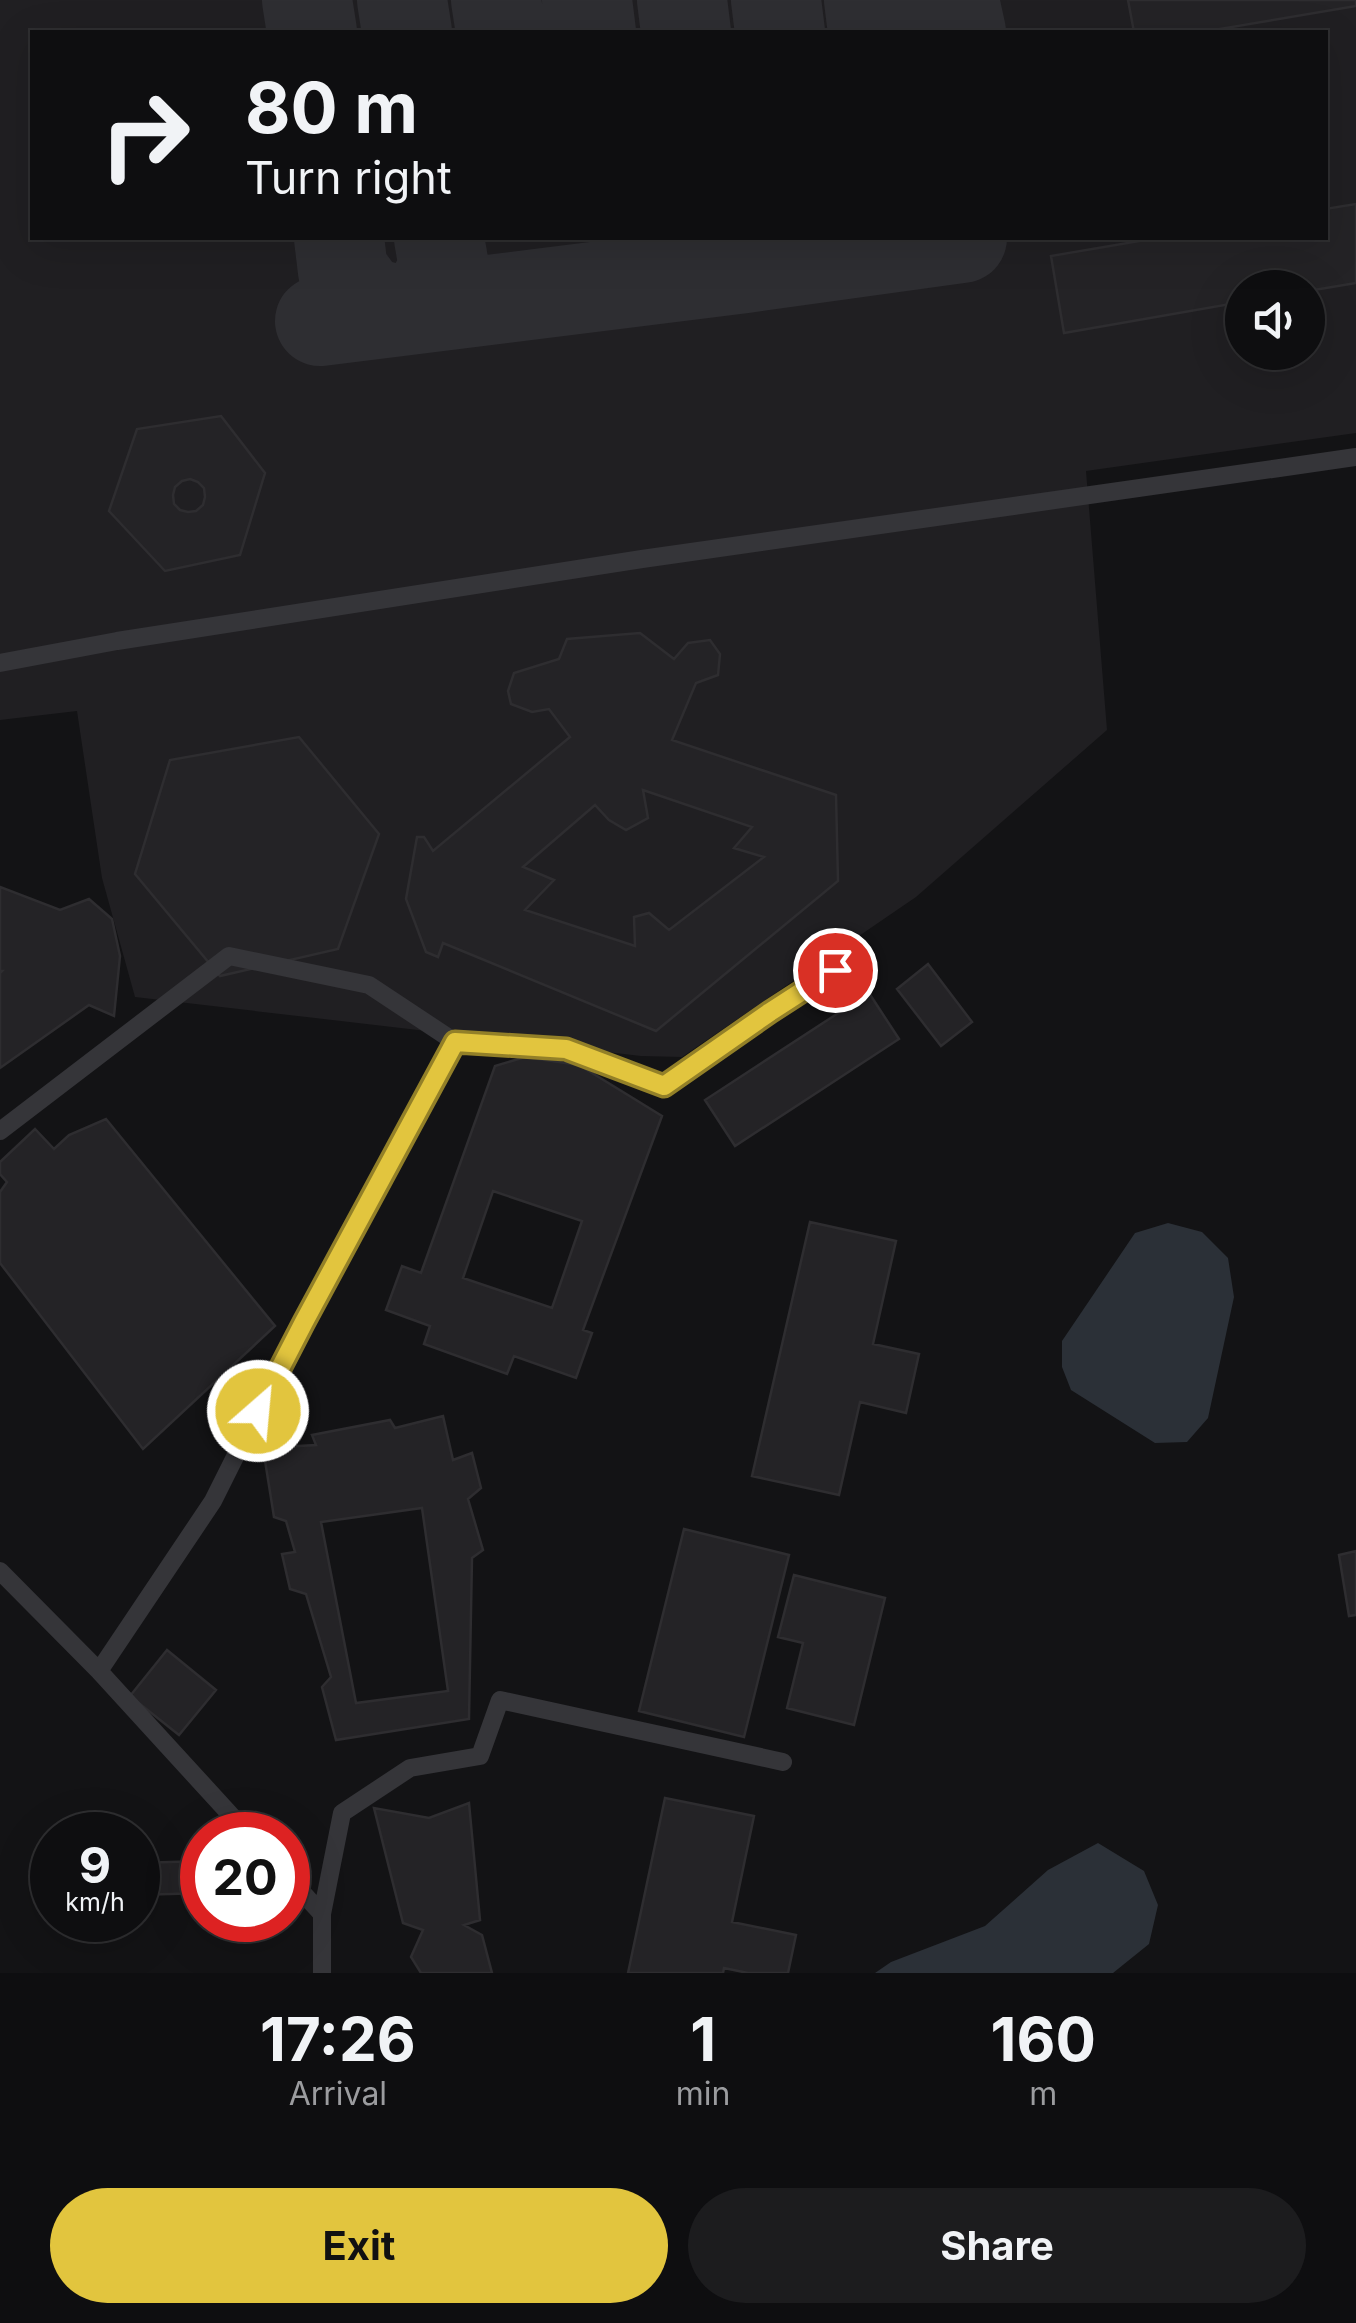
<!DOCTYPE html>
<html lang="en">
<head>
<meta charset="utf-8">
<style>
	body { margin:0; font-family:Inter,sans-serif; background:#1c1c1e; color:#f1f3f6; height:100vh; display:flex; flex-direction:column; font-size:38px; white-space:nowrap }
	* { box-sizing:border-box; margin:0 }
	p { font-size:32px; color:#9b9c9f }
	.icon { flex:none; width:55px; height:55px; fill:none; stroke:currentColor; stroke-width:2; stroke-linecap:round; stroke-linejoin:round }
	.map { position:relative; height:1973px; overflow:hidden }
	.details { display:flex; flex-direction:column; background:#0e0e10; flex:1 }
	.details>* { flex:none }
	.guide { position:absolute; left:30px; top:30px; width:1298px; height:210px; border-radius:0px; box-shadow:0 10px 40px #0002,0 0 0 2px #2e2e30; background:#0e0e10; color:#f1f3f6; overflow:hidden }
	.controls { position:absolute; left:1225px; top:270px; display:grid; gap:20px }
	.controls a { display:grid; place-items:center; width:100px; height:100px; border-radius:50%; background:#0e0e10; box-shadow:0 10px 40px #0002,0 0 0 2px #2e2e30; font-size:50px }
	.speed { position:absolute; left:30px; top:1812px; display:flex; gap:20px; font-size:50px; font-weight:700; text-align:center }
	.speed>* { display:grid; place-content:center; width:130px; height:130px; border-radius:50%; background:#0e0e10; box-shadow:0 10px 40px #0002,0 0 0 2px #2e2e30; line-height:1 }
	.speed small { font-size:25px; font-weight:400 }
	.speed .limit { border:15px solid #d22; background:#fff; color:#111 }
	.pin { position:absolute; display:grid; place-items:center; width:85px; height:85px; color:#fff; margin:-42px; border:5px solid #fff; border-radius:50%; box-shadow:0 2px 10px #0007 }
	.me { position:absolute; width:110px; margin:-55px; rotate:27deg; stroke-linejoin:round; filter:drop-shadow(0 0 8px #0008) }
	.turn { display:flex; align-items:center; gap:35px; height:210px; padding:0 50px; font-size:45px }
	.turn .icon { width:130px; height:130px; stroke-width:2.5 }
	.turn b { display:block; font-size:70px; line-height:85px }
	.eta { display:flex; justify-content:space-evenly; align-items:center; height:170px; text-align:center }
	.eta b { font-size:60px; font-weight:700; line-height:70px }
	.primary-button { display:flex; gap:20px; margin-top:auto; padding:20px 50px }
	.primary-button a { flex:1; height:115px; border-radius:60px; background:#e2c53e; color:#111; font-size:40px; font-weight:700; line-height:115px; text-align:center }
	.primary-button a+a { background:#1c1c1e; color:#f1f3f6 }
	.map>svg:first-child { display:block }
	.built { fill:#201f22; fill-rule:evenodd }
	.water { fill:#2b3037 }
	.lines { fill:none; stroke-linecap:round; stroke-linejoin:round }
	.taxiway { stroke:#2e2e32; stroke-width:90 }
	.building { fill:#242326; stroke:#2e2d30; stroke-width:2.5; fill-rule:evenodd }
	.lane { stroke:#353539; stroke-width:18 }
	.route-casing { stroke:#938028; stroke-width:25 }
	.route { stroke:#e2c53e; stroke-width:18 }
</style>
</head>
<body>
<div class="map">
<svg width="1356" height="1973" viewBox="0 0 1356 1973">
	<rect width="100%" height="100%" fill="#131315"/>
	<path class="built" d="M0,0H1356V433L1086,471L1107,730L916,897L682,1057L641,1056L135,997L102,878L77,711L0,720ZM32,32H1325V238H32ZM1242,288H1308V352H1242Z"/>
	<path class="water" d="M1168,1223L1202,1232L1228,1258L1234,1297L1208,1418L1187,1442L1155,1443L1071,1390L1062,1367V1341L1135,1233Z
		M1098,1843L1144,1871L1158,1905L1149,1944L1113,1973H875L891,1962L985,1926L1048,1870Z"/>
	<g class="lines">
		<path class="taxiway" d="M307,0L312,32
			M402,0L407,32
			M496,0L501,32
			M587,0L591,32
			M682,0L686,32
			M776,0L780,32
			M869,0L873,32
			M954,0L961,32
			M339,238L343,271L365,301L400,311L428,299L444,267L439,238
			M320,321L745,268L962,238"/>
	</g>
	<path class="building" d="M1128,0H1356V6L1202,32H1134Z
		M1356,204V283L1308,291V288H1242V302L1064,333L1051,256L1157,238H1325V209Z
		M221,416L265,473L240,555L165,571L109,511L137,429ZM190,479L198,482L204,488L205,497L203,505L196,511L188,512L180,510L174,504L173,495L175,487L182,481Z
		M640,633L674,659L688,643L710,640L720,654L718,675L696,683L672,740L836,795L838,881L656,1031L443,943L438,957L426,952L406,899L417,837H424L433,851L570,737L549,709L532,712L511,704L508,691L514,673L559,659L567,639ZM643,790L752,827L734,848L764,857L669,930L649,913L634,917L635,946L525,910L554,880L523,867L595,805L609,820L626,830L648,818Z
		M299,737L379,834L338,949L220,976L135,874L170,760Z
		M0,887L60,910L89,899L112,919L120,956L114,1016L89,1005L0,1068V973L2,971H0Z
		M928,964L972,1022L941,1046L897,989Z
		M869,993L899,1039L735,1146L705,1100Z
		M525,1057L579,1065L662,1116L583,1330L592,1333L576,1378L514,1356L507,1374L424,1344L430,1326L386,1310L402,1266L421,1273L495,1066ZM493,1191L582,1221L552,1308L463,1278Z
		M106,1119L275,1326L143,1449L0,1263V1192L7,1182L0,1174V1162L35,1129L54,1149L69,1135Z
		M810,1222L896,1241L873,1344L919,1354L906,1413L860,1402L839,1495L752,1476Z
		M443,1416L453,1460L472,1453L481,1488L468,1499L483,1550L472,1558L469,1719L336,1740L322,1687L331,1677L306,1594L290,1589L282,1554L295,1552L286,1521L274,1517L263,1448L316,1445L312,1435L390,1420L395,1428ZM422,1508L448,1691L356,1703L321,1522Z
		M684,1529L789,1555L744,1737L639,1711Z
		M1356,1551V1615L1349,1616L1339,1555Z
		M794,1575L885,1598L854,1725L787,1708L803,1643L778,1637Z
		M167,1650L216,1690L179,1735L130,1696Z
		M665,1798L754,1816L732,1922L796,1935L788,1973H748L724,1968L723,1973H628Z
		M469,1803L480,1920L464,1925L482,1935L492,1973H421L411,1957L423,1930L403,1923L374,1808L429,1818Z
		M202,1861V1893L138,1895V1863Z"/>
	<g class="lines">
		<path class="lane" d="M0,663L117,641L642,559L1356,457
			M0,1131L229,956L369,985L455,1042
			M0,1571L99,1671L249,1835
			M99,1671L213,1501L303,1321L455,1042L565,1049L664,1086L770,1012L835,971
			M288,1877L322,1914V1973
			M322,1914L342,1813L410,1768L480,1756L500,1700L783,1762"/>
	</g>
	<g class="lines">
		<g class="route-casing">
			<path id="route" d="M258,1411L304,1322L455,1042L566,1049L664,1086L770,1012L835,970"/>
		</g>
		<use href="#route" class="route"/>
	</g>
</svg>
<div class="controls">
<a><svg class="icon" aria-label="sound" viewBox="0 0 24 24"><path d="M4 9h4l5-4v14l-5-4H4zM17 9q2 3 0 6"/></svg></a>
</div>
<div class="speed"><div>9<small>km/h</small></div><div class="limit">20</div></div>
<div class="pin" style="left:835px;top:970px;background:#d93025"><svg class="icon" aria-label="arrive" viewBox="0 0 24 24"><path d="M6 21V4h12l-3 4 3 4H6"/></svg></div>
<svg class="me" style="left:258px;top:1411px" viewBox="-20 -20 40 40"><circle r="17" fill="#e2c53e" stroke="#fff" stroke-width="3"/><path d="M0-11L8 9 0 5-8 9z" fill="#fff"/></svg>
<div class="guide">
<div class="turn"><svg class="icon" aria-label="right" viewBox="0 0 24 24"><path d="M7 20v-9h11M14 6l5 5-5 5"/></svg><div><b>80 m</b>Turn right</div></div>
</div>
</div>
<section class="details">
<div class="eta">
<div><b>17:26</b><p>Arrival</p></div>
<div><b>1</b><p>min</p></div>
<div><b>160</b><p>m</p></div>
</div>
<div class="primary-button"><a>Exit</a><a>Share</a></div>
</section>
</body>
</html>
